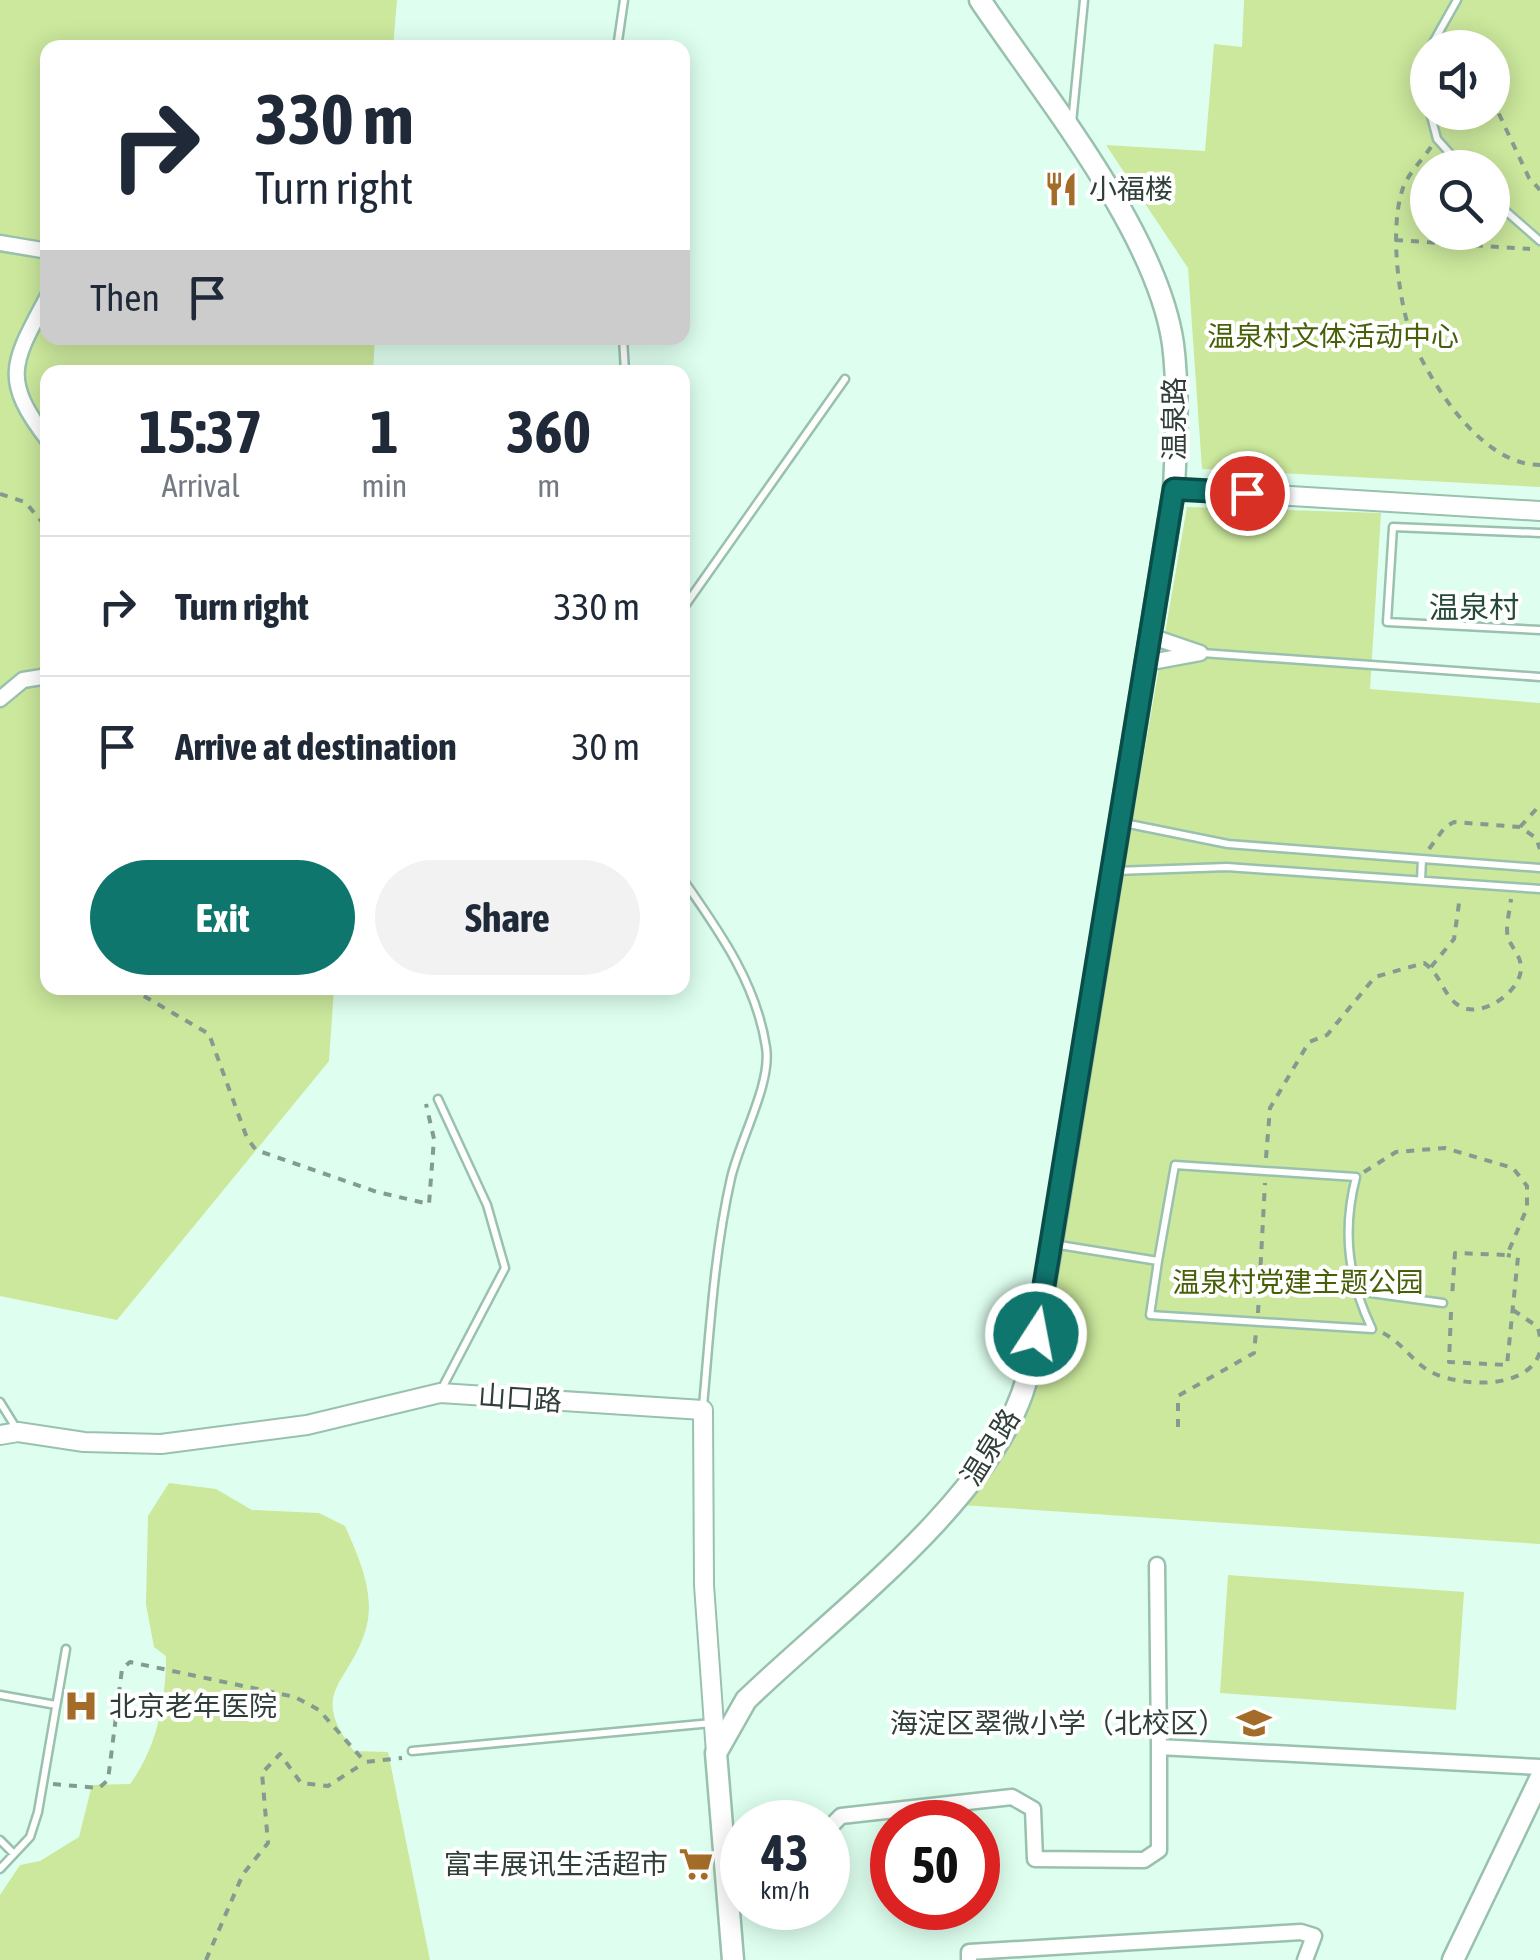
<!DOCTYPE html>
<html lang="en">
<head>
<meta charset="utf-8">
<style>
	body { margin:0; font-family:"Asap Condensed","Noto Sans SC",sans-serif; background:#f2f2f3; color:#1f2937; height:100vh; display:flex; flex-direction:column; font-size:38px; white-space:nowrap }
	* { box-sizing:border-box; margin:0 }
	p { font-size:32px; color:#747a83 }
	.icon { flex:none; width:55px; height:55px; fill:none; stroke:currentColor; stroke-width:2; stroke-linecap:round; stroke-linejoin:round }
	.map { position:relative; flex:1; overflow:hidden }
	.panel { position:absolute; left:40px; top:365px; width:650px; height:630px; display:flex; flex-direction:column; background:#fff; border-radius:20px; box-shadow:0 5px 25px #0003 }
	.panel>* { flex:none }
	.top-card { position:absolute; left:40px; top:40px; width:650px; height:305px; border-radius:20px; box-shadow:0 5px 25px #0003; background:#fff; color:#1f2937; overflow:hidden }
	.buttons { position:absolute; left:1410px; top:30px; display:grid; gap:20px }
	.buttons a { display:grid; place-items:center; width:100px; height:100px; border-radius:50%; background:#fff; box-shadow:0 5px 25px #0003; font-size:50px }
	.speed { position:absolute; left:720px; top:1800px; display:flex; gap:20px; font-size:50px; font-weight:700; text-align:center }
	.speed>* { display:grid; place-content:center; width:130px; height:130px; border-radius:50%; background:#fff; box-shadow:0 5px 25px #0003; line-height:1 }
	.speed small { font-size:25px; font-weight:400 }
	.speed .limit { border:15px solid #d22; background:#fff; color:#111 }
	.pin { position:absolute; display:grid; place-items:center; width:85px; height:85px; color:#fff; margin:-42px; border:5px solid #fff; border-radius:50%; box-shadow:0 2px 10px #0007 }
	.me { position:absolute; width:110px; margin:-55px; rotate:11deg; stroke-linejoin:round; filter:drop-shadow(0 0 8px #0008) }
	.turn { display:flex; align-items:center; gap:35px; height:210px; padding:0 50px; font-size:45px }
	.turn .icon { width:130px; height:130px; stroke-width:2.5 }
	.turn b { display:block; font-size:70px; line-height:85px }
	.then { display:flex; align-items:center; height:95px; padding:0 50px; background:#0003; gap:20px; font-size:38px }
	.eta { display:flex; justify-content:space-evenly; align-items:center; height:170px; text-align:center }
	.eta b { font-size:60px; font-weight:700; line-height:70px }
	.primary-button { display:flex; gap:20px; margin-top:auto; padding:20px 50px }
	.primary-button a { flex:1; height:115px; border-radius:60px; background:#0f766e; color:#fff; font-size:40px; font-weight:700; line-height:115px; text-align:center }
	.primary-button a+a { background:#f2f2f3; color:#1f2937 }
	ul { padding:0; list-style:none }
	li { display:flex; align-items:center; gap:30px; height:140px; padding:0 50px; border-top:2px solid #e0e1e3 }
	li div { flex:1 }
	li b { display:block; font-size:38px }
	li em { font-style:normal }
	.map>svg:first-child { display:block }
	.green { fill:#cbe89c; fill-rule:evenodd }
	.lines { fill:none; stroke-linecap:round; stroke-linejoin:round }
	.service-casing { stroke:#99c1ae; stroke-width:11 }
	.minor-casing { stroke:#99c1ae; stroke-width:19 }
	.tertiary-casing { stroke:#99c1ae; stroke-width:22 }
	.secondary-casing { stroke:#99c1ae; stroke-width:25 }
	.path { stroke:#839b90; stroke-width:4; stroke-dasharray:8 8; stroke-linecap:butt }
	.service { stroke:#fff; stroke-width:6 }
	.minor { stroke:#fff; stroke-width:14 }
	.tertiary { stroke:#fff; stroke-width:18 }
	.secondary { stroke:#fff; stroke-width:20 }
	.route-casing { stroke:#0a4d48; stroke-width:25 }
	.route { stroke:#0f766e; stroke-width:18 }
	.labels { text-anchor:middle; dominant-baseline:central; stroke-width:8; stroke-linejoin:round; paint-order:stroke }
	.poi-label { font-size:28px; fill:#304039; stroke:#fff; text-anchor:start }
	.park-label { font-size:28px; fill:#476008; stroke:#fff }
	.street-label { font-size:28px; fill:#304039; stroke:#fff }
	.neighbourhood-label { font-size:30px; fill:#264a3a; stroke:#fff }
</style>
</head>
<body>
<div class="map">
<svg width="1540" height="1960" viewBox="0 0 1540 1960">
	<rect width="100%" height="100%" fill="#deffef"/>
	<path class="green" d="M0,0H397L393,47L48,48V338H375L373,372H48V988H334L329,1061L117,1320L0,1296Z
		M1244,0H1540V487L1202,469L1188,268L1106,145L1205,151L1214,44L1242,47ZM1428,48H1492V112H1428ZM1428,168H1492V232H1428Z
		M1187,507L1381,513L1370,689L1540,703V1544L961,1505L1004,1451L1031,1402Z
		M169,1483L216,1489L252,1510L319,1513L345,1526C359,1558 377,1596 365,1632C348,1685 308,1692 354,1751L388,1752L430,1960H0V1895L20,1865L40,1861L79,1837L92,1785L130,1784C157,1748 166,1700 166,1656L154,1647L146,1604L148,1516Z
		M1228,1575L1464,1592L1456,1710L1220,1693Z"/>
	<g class="lines">
		<g class="service-casing">
			<path id="service" d="M617,48L624,0
				M1430,48L1457,0
				M1430,112L1437,139L1463,168
				M1072,123L1084,0
				M1492,199L1540,241
				M623,338L625,372
				M1540,533L1393,527L1387,622L1540,630
				M682,610L845,379
				M1202,653L1540,677
				M1124,823L1228,844L1540,868
				M1115,871L1227,867L1540,889
				M682,878C719,931 756,982 766,1047C772,1083 740,1139 731,1178C714,1253 710,1330 703,1406
				M1421,880L1422,859
				M438,1099L487,1205L505,1268L440,1392
				M1053,1244L1158,1261L1150,1315L1372,1329C1348,1279 1342,1231 1356,1177L1175,1165L1158,1261
				M1356,1291L1443,1303
				M0,1402L18,1431
				M0,1695L56,1705
				M412,1751L712,1723
				M0,1840L14,1854
				M0,1869L30,1837L38,1812L66,1649"/>
		</g>
		<g class="minor-casing">
			<path id="minor" d="M0,243L48,251
				M48,296C13,362 0,378 48,440
				M1146,663L1200,653L1150,636
				M0,699L23,680L48,676
				M1157,1565L1159,1747
				M828,1829L841,1816L1012,1797L1033,1809L1035,1859L1144,1860L1159,1850V1747L1540,1767
				M969,1960V1952L1301,1932L1314,1936L1305,1960"/>
		</g>
		<g class="tertiary-casing">
			<path id="tertiary" d="M1174,489L1540,511
				M0,1435L18,1432L84,1442L161,1444L307,1425L440,1393L703,1410L704,1585L716,1753"/>
		</g>
		<g class="secondary-casing">
			<path id="secondary" d="M733,1960L716,1753L746,1700C833,1616 981,1507 1022,1394C1036,1354 1040,1308 1048,1266L1174,489C1176,441 1179,392 1173,344C1157,232 1043,94 980,0
				M1453,1960L1540,1779"/>
		</g>
		<path class="path" d="M1492,99L1529,178L1540,190
			M1431,147C1422,160 1406,176 1402,191C1389,232 1399,312 1417,350C1438,394 1485,465 1540,465
			M1395,240L1530,249
			M0,494L25,502L48,529
			M1520,827L1540,805
			M1429,849L1445,827L1454,822L1520,827L1536,838L1540,849
			M1431,967L1454,939L1460,896
			M130,988L209,1034L247,1138L256,1150L377,1192L429,1204L434,1139L426,1104
			M1266,1158L1270,1108L1309,1042L1327,1035L1375,977L1424,963C1441,974 1442,994 1458,1005C1480,1021 1523,991 1521,966C1520,955 1512,948 1508,938C1505,927 1510,910 1511,899
			M1364,1172L1396,1152L1445,1148L1513,1168L1527,1186V1208L1507,1255L1455,1253L1452,1297
			M1513,1310L1538,1327L1540,1337
			M1451,1312L1449,1362L1507,1365L1518,1257L1507,1255
			M1258,1313L1265,1183
			M1383,1333C1403,1343 1414,1364 1433,1373C1463,1387 1528,1390 1540,1352
			M1178,1427V1396L1254,1353L1256,1332
			M53,1784L99,1788L108,1780L122,1669L130,1662L295,1697L319,1710L365,1762L402,1758
			M206,1960L243,1874L268,1843L262,1773L280,1754L301,1783L328,1786L364,1763"/>
		<use href="#service" class="service"/>
		<use href="#minor" class="minor"/>
		<use href="#tertiary" class="tertiary"/>
		<use href="#secondary" class="secondary"/>
	</g>
	<g class="lines">
		<g class="route-casing">
			<path id="route" d="M1036,1334L1174,489L1247,493"/>
		</g>
		<use href="#route" class="route"/>
	</g>
	<defs>
		<g id="restaurant-bare" transform="scale(2.7)"><path d="M-5-6h1v4h1v-4h1v4h1v-4h1v5L-1.5 .5V6h-2V.5L-5-1ZM5-6V6H3V1.5H1.5Q1.5-4 5-6Z" fill="#a46c29" stroke="#fff" stroke-width="2.5" paint-order="stroke"/></g>
		<g id="hospital-bare" transform="scale(2.7)"><path d="M-5-5h3v3.5h4V-5h3V5h-3V1.5h-4V5h-3Z" fill="#a46c29" stroke="#fff" stroke-width="2.5" paint-order="stroke"/></g>
		<g id="school-bare" transform="scale(2.7)"><path d="M0-5L7-2L0 1L-7-2ZM-4 1L0 2.5L4 1V4Q0 6-4 4Z" fill="#a46c29" stroke="#fff" stroke-width="2.5" paint-order="stroke"/></g>
		<g id="supermarket-bare" transform="scale(2.7)"><path d="M-6-5.5h2.5l.6 2H6L4.5 2H-2.5L-4.4-4H-6ZM-1.5 3.2a1.3 1.3 0 1 0 .1 0ZM3 3.2a1.3 1.3 0 1 0 .1 0Z" fill="#a46c29" stroke="#fff" stroke-width="2.5" paint-order="stroke"/></g>
	</defs>
	<g fill-rule="evenodd">
		<use href="#restaurant-bare" x="1061" y="189"/>
		<use href="#hospital-bare" x="81" y="1706"/>
		<use href="#school-bare" x="1254" y="1723"/>
		<use href="#supermarket-bare" x="696" y="1864"/>
	</g>
	<g class="labels">
		<g class="poi-label">
			<text x="1089" y="189">小福楼</text>
			<text x="109" y="1706">北京老年医院</text>
			<text x="1226" y="1723" text-anchor="end">海淀区翠微小学（北校区）</text>
			<text x="668" y="1864" text-anchor="end">富丰展讯生活超市</text>
		</g>
		<g class="park-label">
			<text x="1333" y="336">温泉村文体活动中心</text>
			<text x="1298" y="1282">温泉村党建主题公园</text>
		</g>
		<g class="street-label">
			<text transform="translate(1174 419) rotate(-90)">温泉路</text>
			<text transform="translate(520 1398) rotate(4)">山口路</text>
			<text transform="translate(990 1447) rotate(-58)">温泉路</text>
		</g>
		<g class="neighbourhood-label">
			<text x="1474" y="607">温泉村</text>
		</g>
	</g>
</svg>
<div class="buttons">
<a><svg class="icon" aria-label="sound" viewBox="0 0 24 24"><path d="M4 9h4l5-4v14l-5-4H4zM17 9q2 3 0 6"/></svg></a>
<a><svg class="icon" aria-label="search" viewBox="0 0 24 24"><circle cx="10" cy="10" r="6"/><path d="M15 15l6 6"/></svg></a>
</div>
<div class="speed"><div>43<small>km/h</small></div><div class="limit">50</div></div>
<div class="pin" style="left:1247px;top:493px;background:#d93025"><svg class="icon" aria-label="arrive" viewBox="0 0 24 24"><path d="M6 21V4h12l-3 4 3 4H6"/></svg></div>
<svg class="me" style="left:1036px;top:1334px" viewBox="-20 -20 40 40"><circle r="17" fill="#0f766e" stroke="#fff" stroke-width="3"/><path d="M0-11L8 9 0 5-8 9z" fill="#fff"/></svg>
<div class="top-card">
<div class="turn"><svg class="icon" aria-label="right" viewBox="0 0 24 24"><path d="M7 20v-9h11M14 6l5 5-5 5"/></svg><div><b>330 m</b>Turn right</div></div>
<div class="then">Then<svg class="icon" aria-label="arrive" viewBox="0 0 24 24"><path d="M6 21V4h12l-3 4 3 4H6"/></svg></div>
</div>
<section class="panel">
<div class="eta">
<div><b>15:37</b><p>Arrival</p></div>
<div><b>1</b><p>min</p></div>
<div><b>360</b><p>m</p></div>
</div>
<ul>
<li><svg class="icon" aria-label="right" viewBox="0 0 24 24"><path d="M7 20v-9h11M14 6l5 5-5 5"/></svg><div><b>Turn right</b></div><em>330 m</em></li>
<li><svg class="icon" aria-label="arrive" viewBox="0 0 24 24"><path d="M6 21V4h12l-3 4 3 4H6"/></svg><div><b>Arrive at destination</b></div><em>30 m</em></li>
</ul>
<div class="primary-button"><a>Exit</a><a>Share</a></div>
</section>
</div>
</body>
</html>
